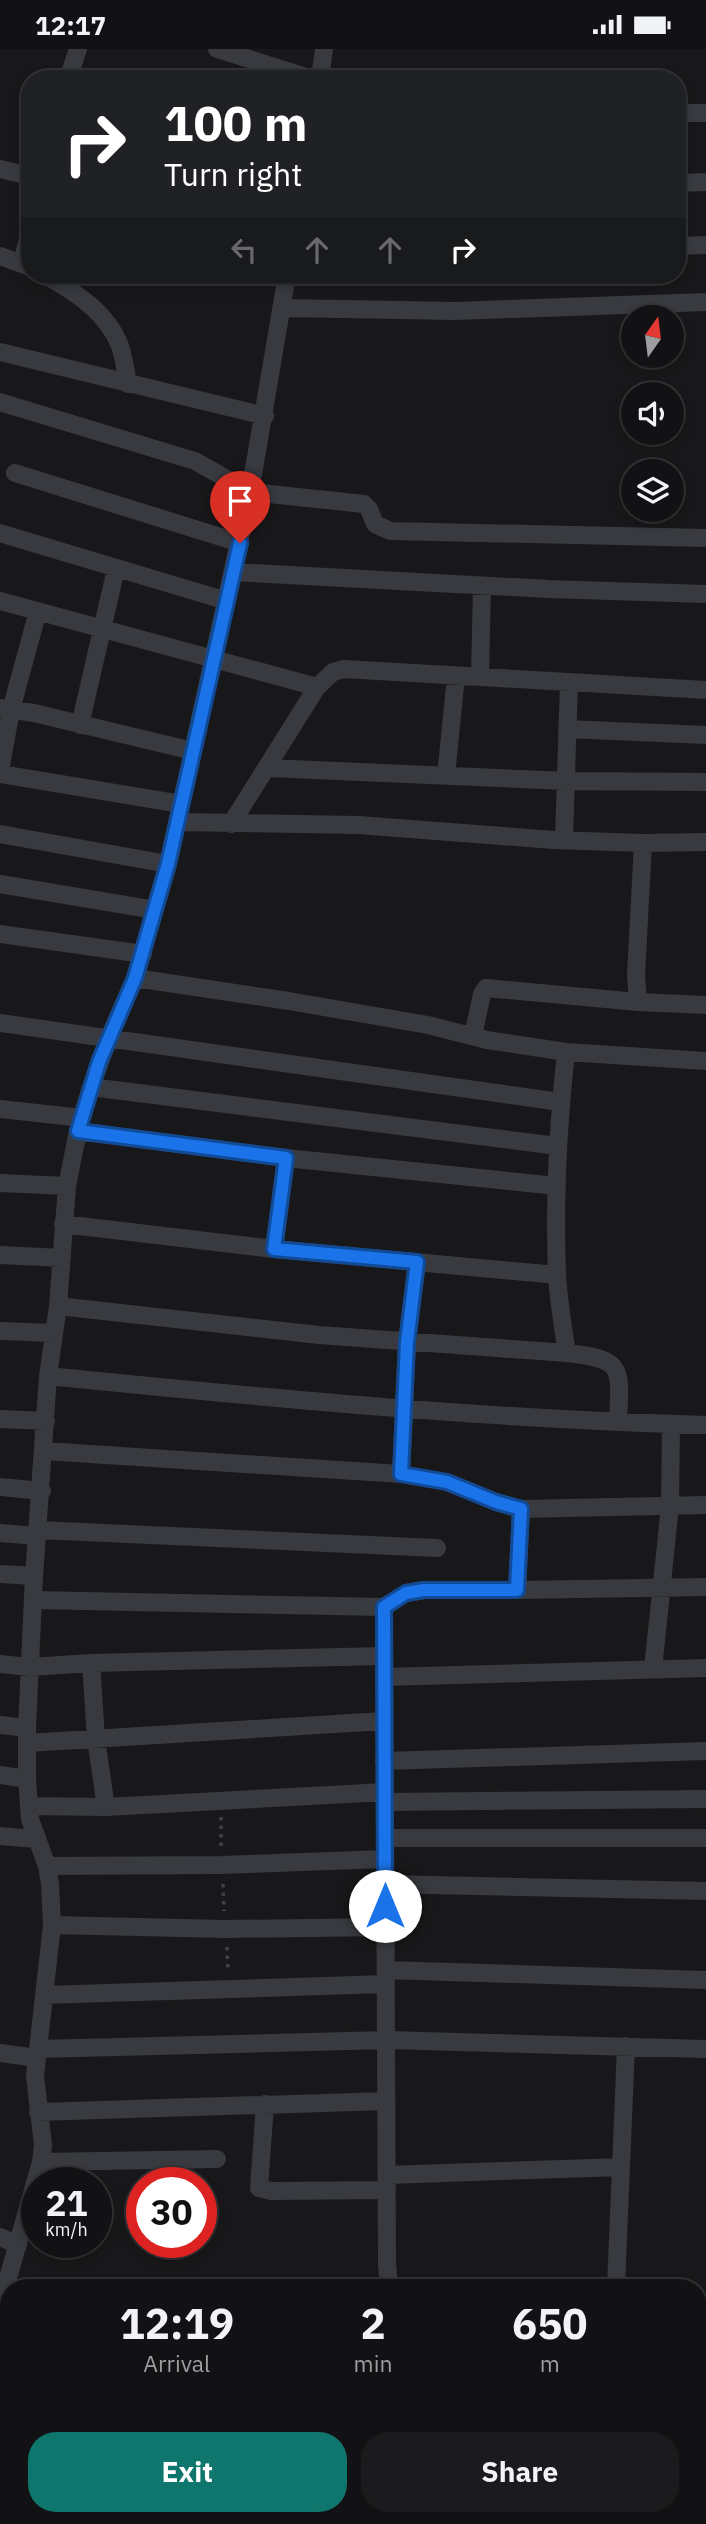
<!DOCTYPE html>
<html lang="en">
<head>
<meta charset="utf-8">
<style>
	body { margin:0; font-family:"IBM Plex Sans",sans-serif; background:#1b1b1d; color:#f1f3f6; height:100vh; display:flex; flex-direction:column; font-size:26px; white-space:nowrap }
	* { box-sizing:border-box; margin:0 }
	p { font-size:23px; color:#9c9ea0 }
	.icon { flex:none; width:38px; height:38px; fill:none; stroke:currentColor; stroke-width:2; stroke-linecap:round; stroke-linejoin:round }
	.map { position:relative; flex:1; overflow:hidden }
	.panel { position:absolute; left:0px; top:2230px; width:707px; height:247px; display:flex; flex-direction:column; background:#121214; border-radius:28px 28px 0 0; box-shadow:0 4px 10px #0003,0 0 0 2px #313234 }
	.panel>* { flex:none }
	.hud { position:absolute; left:21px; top:21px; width:665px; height:214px; border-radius:28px; box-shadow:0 4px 10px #0003,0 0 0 2px #313234; background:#202124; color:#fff; overflow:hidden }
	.needle { width:46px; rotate:14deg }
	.fabs { position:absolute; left:621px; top:256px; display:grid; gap:14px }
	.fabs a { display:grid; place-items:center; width:63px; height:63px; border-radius:50%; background:#121214; box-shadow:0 4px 10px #0003,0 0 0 2px #313234; font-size:35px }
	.speed { position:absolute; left:21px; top:2118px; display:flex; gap:14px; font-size:35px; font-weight:700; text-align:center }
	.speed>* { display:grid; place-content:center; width:91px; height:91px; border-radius:50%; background:#121214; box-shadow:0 4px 10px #0003,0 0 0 2px #313234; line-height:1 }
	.speed small { font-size:18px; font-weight:400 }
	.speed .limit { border:10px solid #d22; background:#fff; color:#111 }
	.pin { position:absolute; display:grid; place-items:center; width:60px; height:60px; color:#fff; margin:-72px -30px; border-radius:50% 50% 50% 0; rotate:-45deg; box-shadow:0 0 7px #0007 }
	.pin .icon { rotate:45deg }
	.me { position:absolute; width:77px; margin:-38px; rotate:0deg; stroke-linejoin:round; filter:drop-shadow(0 0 5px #0008) }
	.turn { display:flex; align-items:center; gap:24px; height:147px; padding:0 28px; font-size:32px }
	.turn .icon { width:91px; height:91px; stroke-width:2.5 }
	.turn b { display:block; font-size:49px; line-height:60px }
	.lanes { display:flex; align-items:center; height:66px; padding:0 28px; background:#0003; justify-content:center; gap:35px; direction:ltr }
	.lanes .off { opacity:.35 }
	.eta { display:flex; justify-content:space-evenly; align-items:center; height:119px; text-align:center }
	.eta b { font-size:42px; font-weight:700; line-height:49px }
	.button { display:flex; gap:14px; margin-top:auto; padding:14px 28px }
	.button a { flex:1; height:80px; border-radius:28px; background:#0f766e; color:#fff; font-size:28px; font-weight:700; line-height:80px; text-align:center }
	.button a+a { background:#1b1b1d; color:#f1f3f6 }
	.status { display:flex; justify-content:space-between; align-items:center; height:49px; padding:0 35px; background:#121214; direction:ltr }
	.status svg { height:19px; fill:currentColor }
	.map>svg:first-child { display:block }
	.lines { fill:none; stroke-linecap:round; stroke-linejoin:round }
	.canal { stroke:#2c3740; stroke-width:21 }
	.path { stroke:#3e4147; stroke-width:3.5; stroke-dasharray:3.5 5; stroke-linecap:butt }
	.street { stroke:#383a40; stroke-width:18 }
	.secondary { stroke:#464950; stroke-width:24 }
	.route-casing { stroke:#114b97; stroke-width:18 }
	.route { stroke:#1a73e8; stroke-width:12 }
</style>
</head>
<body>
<div class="status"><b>12:17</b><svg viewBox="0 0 49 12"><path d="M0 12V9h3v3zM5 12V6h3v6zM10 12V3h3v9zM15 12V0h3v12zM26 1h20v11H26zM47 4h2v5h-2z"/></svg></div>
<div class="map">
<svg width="706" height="2475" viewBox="0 0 706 2475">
	<rect width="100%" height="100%" fill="#18181a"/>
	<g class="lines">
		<path class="canal" d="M0,2376L9,2377
			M692,2468L706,2469"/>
		<path class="path" d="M221,1768V1799
			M223,1835L224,1862
			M227,1898L228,1922
			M705,2475L706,2466"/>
		<path class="street" d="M217,0L313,30
			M68,30L78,0
			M320,30L324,0
			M677,64H706
			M0,120L30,127
			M677,134L706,133
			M677,197L706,196
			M0,207L30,218
			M22,214L30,182
			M45,226C75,243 107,263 120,297C124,309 126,322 128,335
			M282,259L456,262L706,253
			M0,303L265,367
			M0,353L195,412L250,443L364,455L369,460L375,475L390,482L706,489
			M15,424L240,494
			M0,484L227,552
			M233,523L548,540L706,545
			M0,552L317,638
			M480,628L482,537
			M0,659L34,664L193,702
			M80,676L116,520
			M567,680L706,686
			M268,719L567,732L706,733
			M0,722L11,661L38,562
			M0,725L181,755
			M446,727L456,627
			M177,773L358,776L554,791L643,794L706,793
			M231,775L317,638L333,623L344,620L706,641
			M0,785L168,815
			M564,790L569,633
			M0,835L155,861
			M0,885L143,905
			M135,929L289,952L428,976L487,991L566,1003L706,1012
			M638,953L706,956
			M0,974L560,1053
			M473,987L482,945L486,939L638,953L636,927L643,794
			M566,1003C558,1077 554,1149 557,1224C558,1250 563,1278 567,1304C626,1310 620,1320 618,1373
			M91,1038L557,1097
			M0,1060L82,1069
			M78,1082L286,1109L557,1137
			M0,1134L67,1137
			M63,1175L274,1200L557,1226
			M274,1200L286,1109
			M0,1206L62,1209
			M58,1257L319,1286L567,1304
			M0,1282L54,1284
			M48,1327C267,1349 486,1370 706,1376
			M0,1370L46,1372
			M44,1402L401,1425L447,1433L496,1453L521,1460L706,1456
			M401,1425L407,1293L417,1213
			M0,1438L42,1442
			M521,1460L517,1541L706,1538
			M38,1481L437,1499
			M0,1484L38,1487
			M0,1525L34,1527
			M33,1551L384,1558L406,1544L424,1541H517
			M384,1558L387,2215L389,2238
			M91,1614L96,1690L106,1758
			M0,1615L30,1618L91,1614L384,1607
			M653,1620L670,1457L671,1375
			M384,1628L706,1619
			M0,1676L27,1679
			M27,1694L384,1672
			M384,1712L706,1702
			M0,1726L27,1730
			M385,1753L706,1750
			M29,1757L106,1758L385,1743
			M0,1787L36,1790
			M385,1789H706
			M47,1817L222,1816L385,1810
			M385,1835L706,1842
			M52,1876L225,1880L385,1878
			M386,1921L706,1931
			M44,1946L386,1935
			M38,2000L387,1991L706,2000
			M0,2004L37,2009
			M265,2055L259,2139L271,2142L387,2141
			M38,2063L386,2052
			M41,2113L217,2110
			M387,2126L621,2118
			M0,2188L18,2196
			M616,2238L626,1997
			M0,2257L41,2113L43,2096L35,2027L52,1876L50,1835L47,1817L30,1770L27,1730V1679L34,1527L48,1327L58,1257L67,1137L78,1082L91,1038L108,991L135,929L168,815L250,443L287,226"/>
		<path class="secondary" d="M0,2294L9,2295
			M698,2383L706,2384"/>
	</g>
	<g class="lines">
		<g class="route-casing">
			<path id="route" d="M240,494L168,815L135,929L99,1013L78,1082L286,1109L274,1200L417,1213L407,1293L401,1425L447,1433L496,1453L521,1460L517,1541H424L406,1544L384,1558L385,1857"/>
		</g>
		<use href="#route" class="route"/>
	</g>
</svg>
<div class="fabs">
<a><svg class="needle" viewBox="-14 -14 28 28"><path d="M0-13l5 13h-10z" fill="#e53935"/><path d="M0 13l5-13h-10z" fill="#9c9ea0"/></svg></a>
<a><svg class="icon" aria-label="sound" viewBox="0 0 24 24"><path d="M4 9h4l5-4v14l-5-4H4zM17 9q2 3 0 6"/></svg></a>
<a><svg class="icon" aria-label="layers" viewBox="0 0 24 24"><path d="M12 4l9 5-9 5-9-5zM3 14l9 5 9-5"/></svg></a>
</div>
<div class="speed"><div>21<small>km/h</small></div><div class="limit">30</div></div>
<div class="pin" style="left:240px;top:494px;background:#d93025"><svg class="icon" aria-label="arrive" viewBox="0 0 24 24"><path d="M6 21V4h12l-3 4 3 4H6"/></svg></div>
<svg class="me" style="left:385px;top:1857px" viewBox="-20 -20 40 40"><circle r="19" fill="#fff"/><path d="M0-13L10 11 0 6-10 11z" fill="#1a73e8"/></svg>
<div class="hud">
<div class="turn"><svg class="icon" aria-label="right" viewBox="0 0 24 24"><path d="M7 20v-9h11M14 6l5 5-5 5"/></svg><div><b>100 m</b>Turn right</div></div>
<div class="lanes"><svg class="icon off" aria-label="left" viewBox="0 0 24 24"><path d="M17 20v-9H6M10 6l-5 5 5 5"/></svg><svg class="icon off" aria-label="ahead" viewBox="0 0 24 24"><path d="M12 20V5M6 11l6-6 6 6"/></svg><svg class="icon off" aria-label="ahead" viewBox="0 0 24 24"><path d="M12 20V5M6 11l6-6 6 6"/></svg><svg class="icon" aria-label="right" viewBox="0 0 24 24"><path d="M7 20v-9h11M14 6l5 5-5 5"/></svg></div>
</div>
<section class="panel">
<div class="eta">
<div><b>12:19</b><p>Arrival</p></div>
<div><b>2</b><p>min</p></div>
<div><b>650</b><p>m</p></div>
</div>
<div class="button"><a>Exit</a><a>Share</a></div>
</section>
</div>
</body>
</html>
